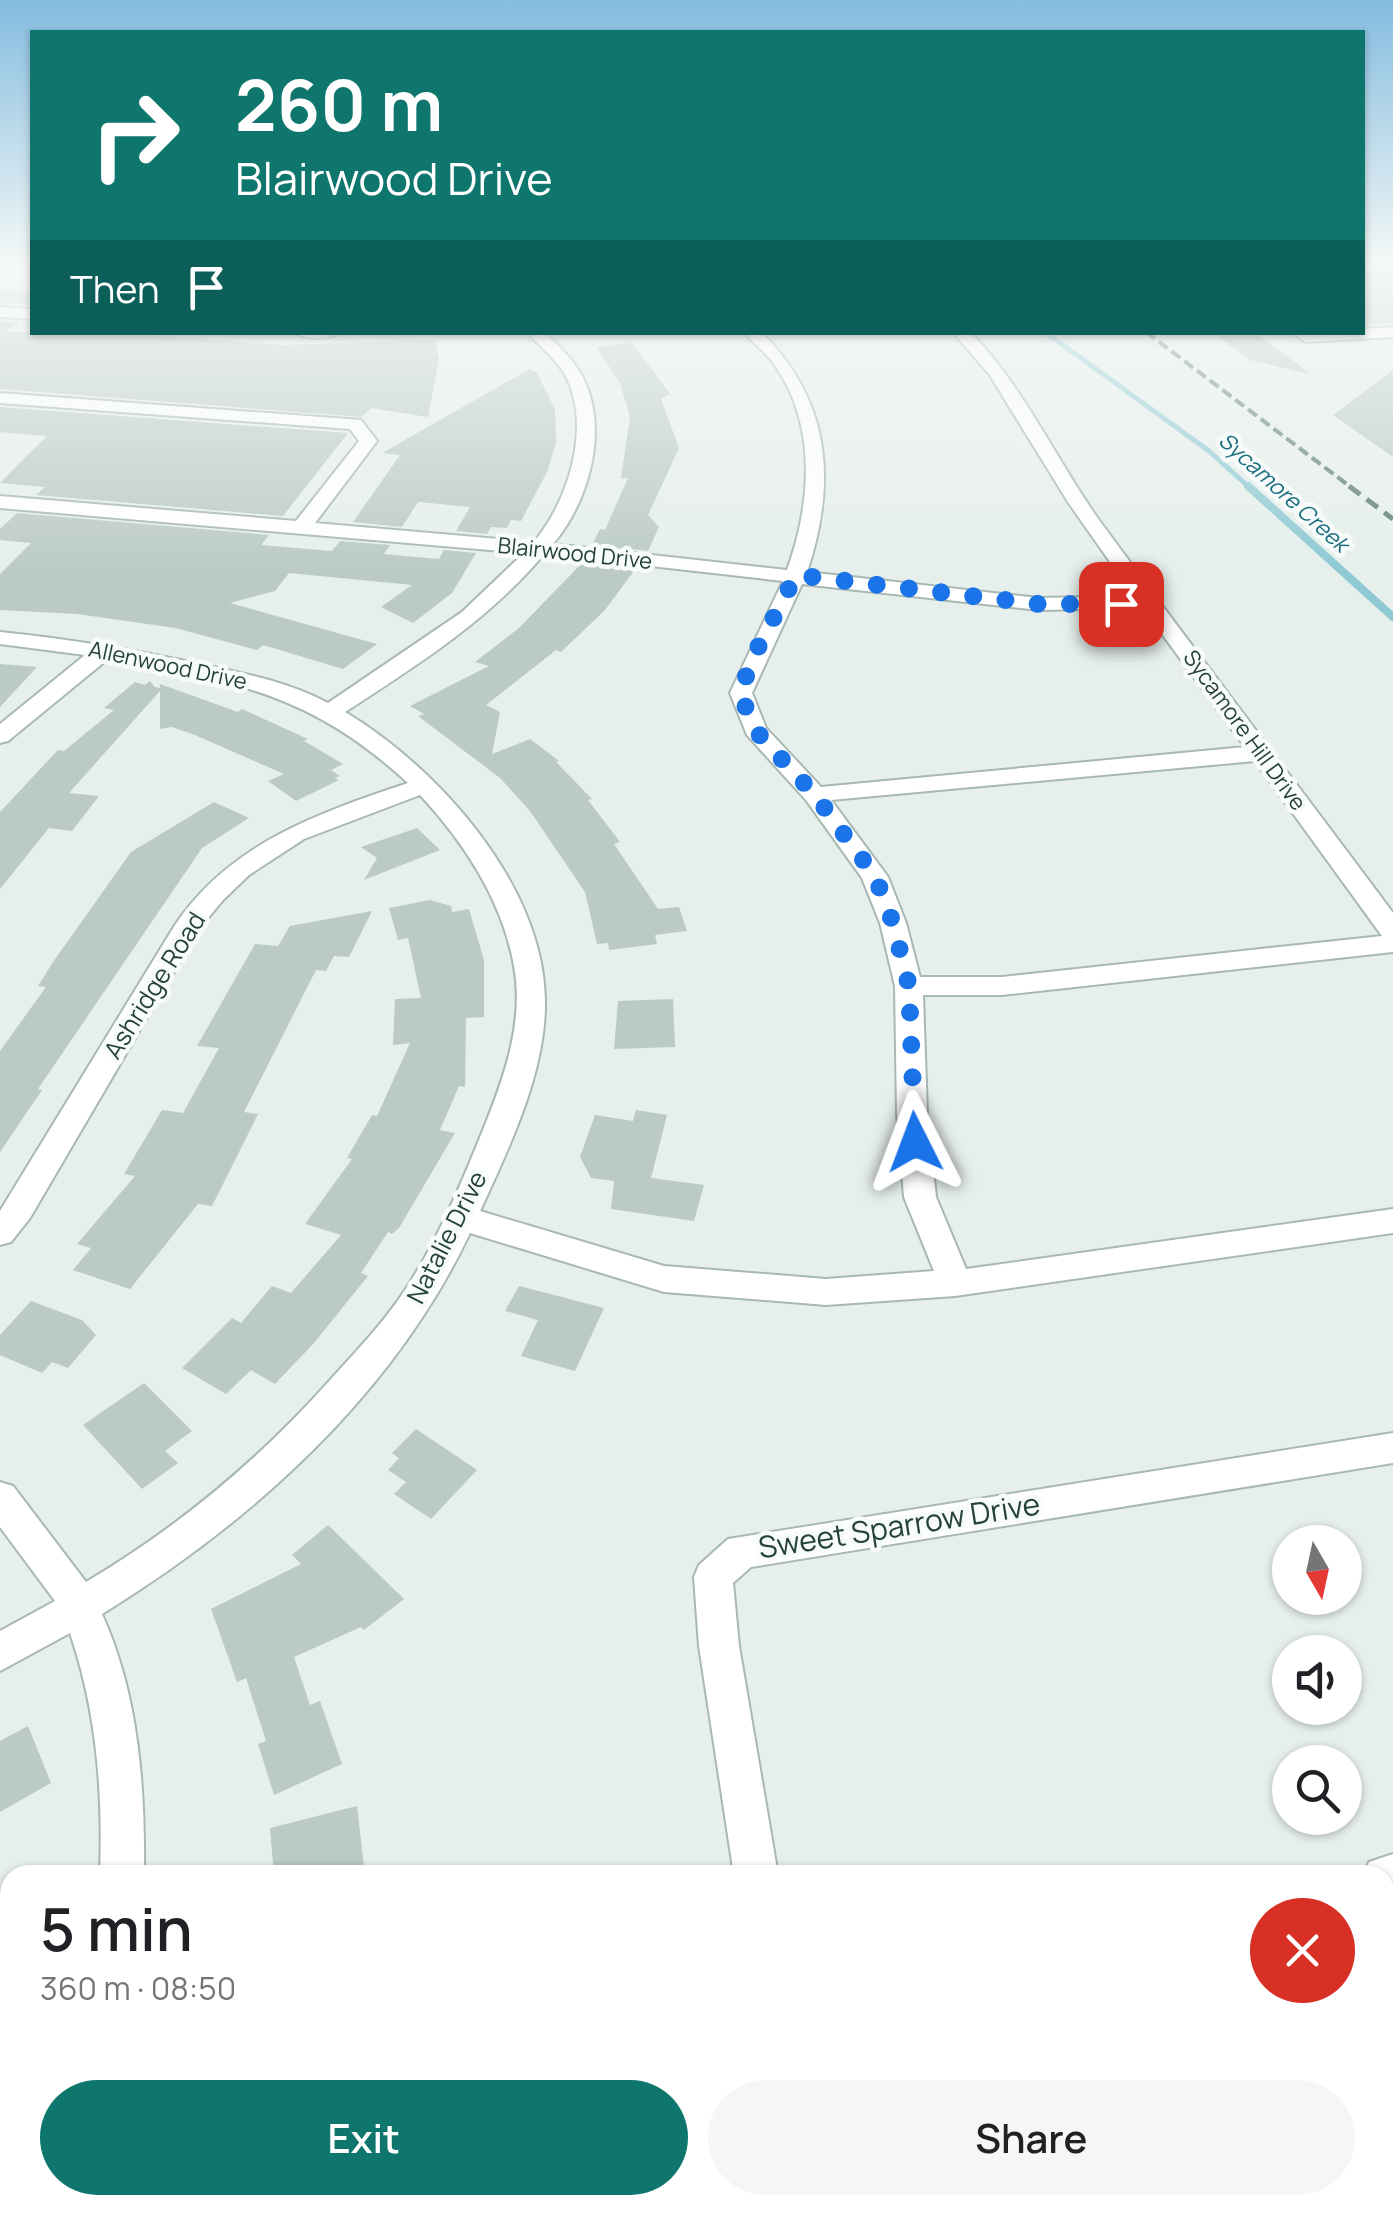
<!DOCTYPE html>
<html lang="en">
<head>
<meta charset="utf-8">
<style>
	body { margin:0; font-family:Manrope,sans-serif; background:#f6f6f6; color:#202124; height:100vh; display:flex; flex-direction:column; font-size:38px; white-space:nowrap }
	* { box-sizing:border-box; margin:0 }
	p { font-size:32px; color:#757577 }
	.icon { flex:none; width:55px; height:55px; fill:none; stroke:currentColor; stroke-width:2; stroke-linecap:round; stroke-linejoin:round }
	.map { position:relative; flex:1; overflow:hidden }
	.sheet { position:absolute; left:0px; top:1865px; width:1395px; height:350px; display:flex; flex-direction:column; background:#fff; border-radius:30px 30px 0 0; box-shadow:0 2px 8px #0004 }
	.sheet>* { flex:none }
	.top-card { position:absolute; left:30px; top:30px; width:1335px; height:305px; border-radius:0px; box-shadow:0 2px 8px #0004; background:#0f766e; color:#fff; overflow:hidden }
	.needle { width:65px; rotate:171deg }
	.buttons { position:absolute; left:1272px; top:1525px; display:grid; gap:20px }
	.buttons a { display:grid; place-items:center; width:90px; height:90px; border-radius:50%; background:#fff; box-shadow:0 2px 8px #0004; font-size:50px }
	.pin { position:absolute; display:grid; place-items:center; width:85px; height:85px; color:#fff; margin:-42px; border-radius:20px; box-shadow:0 5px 15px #0006 }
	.me { position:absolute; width:110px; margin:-55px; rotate:357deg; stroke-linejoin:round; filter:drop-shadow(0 0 8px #0008) }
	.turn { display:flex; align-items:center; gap:35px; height:210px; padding:0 40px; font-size:45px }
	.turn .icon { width:130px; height:130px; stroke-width:2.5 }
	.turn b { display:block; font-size:70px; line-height:85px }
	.then { display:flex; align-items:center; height:95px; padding:0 40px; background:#0003; gap:20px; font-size:38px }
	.round { display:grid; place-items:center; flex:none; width:105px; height:105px; border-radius:52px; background:#f6f6f6 }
	.overview { display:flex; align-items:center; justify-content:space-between; height:170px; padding:0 40px }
	h1 { font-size:60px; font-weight:600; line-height:75px }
	.action { display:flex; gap:20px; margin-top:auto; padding:20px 40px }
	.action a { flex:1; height:115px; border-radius:60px; background:#0f766e; color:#fff; font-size:40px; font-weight:600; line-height:115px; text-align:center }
	.action a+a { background:#f6f6f6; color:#202124 }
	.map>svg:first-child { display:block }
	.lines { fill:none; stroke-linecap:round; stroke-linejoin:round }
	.stream-far1 { stroke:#8ec9d4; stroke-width:5 }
	.stream { stroke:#8ec9d4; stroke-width:8 }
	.building { fill:#bbcac4 }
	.street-casing { stroke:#a8b8b2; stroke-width:4 }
	.street { fill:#fff; fill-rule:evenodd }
	.rail-far1 { stroke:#5f7d75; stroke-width:4; stroke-dasharray:11 5; stroke-linecap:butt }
	.rail { stroke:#5f7d75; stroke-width:5; stroke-dasharray:14 8; stroke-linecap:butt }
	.route { stroke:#1a73e8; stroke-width:18; stroke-dasharray:0 32.4 }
	.labels { text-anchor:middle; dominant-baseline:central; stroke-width:9; stroke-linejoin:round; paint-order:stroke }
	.far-water-label { font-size:22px; font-style:italic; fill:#1c6f80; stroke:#f7fbf9 }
	.far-street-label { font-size:22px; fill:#24423a; stroke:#f7fbf9 }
	.street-label { font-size:25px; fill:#24423a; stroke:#f7fbf9 }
	.near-street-label { font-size:30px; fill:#24423a; stroke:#f7fbf9 }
</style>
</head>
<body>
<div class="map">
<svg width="1393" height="2215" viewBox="0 0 1393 2215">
	<rect width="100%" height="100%" fill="#e6efeb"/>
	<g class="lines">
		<path class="stream-far1" d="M1045,332L1209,451L1250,488"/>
		<path class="stream" d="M1248,486L1393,617"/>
	</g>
	<path class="building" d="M1384,269L1393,275V323L1362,325V270Z
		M0,289L32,291V305L0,303Z
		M0,321L19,322L6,332H103L282,345L435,340L439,359L428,417L371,408L362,417L0,389Z
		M1212,332H1254L1312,375L1250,360Z
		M632,343L670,394L661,399L679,448L648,515L659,527L648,551L592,545L600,529L605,530L628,478H621L630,417L620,383L596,347Z
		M530,369L537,373L555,409L556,443L547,472L521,521L511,520L507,528L491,527L487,534L456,531L470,507L418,502L402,527L353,522L400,455L382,453Z
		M1393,370V457L1333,415Z
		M0,407L348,433L283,516L36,495L45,487L0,483L47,436L0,432Z
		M17,513L269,535L261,545L332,551L340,541L390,545L384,554L439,559L444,550L476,553L452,593L413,623L381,607L412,585L289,573L275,591L230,603L377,644L343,669L263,645L257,650L175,628L77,614L0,610V574L31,543L0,540V529Z
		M583,562L636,568L605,610L561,652L556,650L486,705L500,712L492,754L530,739L559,761L556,762L592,799L588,800L620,842L614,844L658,909L679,907L687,931L655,935L657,944L609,950L608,943L597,944L585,892L530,811L500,778L418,716L424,714L410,706L489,666L475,662L519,628Z
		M0,664L37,667L0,707Z
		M150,681L155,687L160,688V684L238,712L242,709L308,739L304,741L343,764L331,770L340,776L335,778L339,780L296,801L268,781L284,774L195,735L172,727L160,729V691L69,793L99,796L72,831L49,828L0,889V812L58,750L64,751L114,710L104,708L135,682L145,685Z
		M214,802L249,818L202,848L38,1089L42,1090L0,1152V1051L46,987L38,986L53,962L131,852Z
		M417,828L440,850L364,880L377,858L361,847Z
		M430,900L451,906L452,912L469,909L484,960V1017L466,1018L465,1087L459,1086L440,1130L455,1133L399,1228L392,1234L388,1232L361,1273L368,1276L314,1343L275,1384L251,1370L226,1394L182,1368L232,1318L241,1323L272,1286L291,1293L341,1235L305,1224L352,1159L347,1158L372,1115L377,1116L410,1043L393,1045L395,999L421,998L408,938L398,940L389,908Z
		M372,911L349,957L334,956L326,971L316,970L244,1112L258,1114L212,1206L198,1204L130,1289L73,1270L91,1248L77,1244L135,1176L124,1174L162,1110L183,1113L219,1048L197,1046L255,944L278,946L290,926Z
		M673,999L675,1047L614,1049L618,1001Z
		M636,1110L667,1115L651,1178L704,1185L694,1221L611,1209L614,1181L591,1178L580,1157L595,1115L633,1121Z
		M519,1286L604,1308L575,1371L521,1356L538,1320L505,1311Z
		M31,1301L82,1320L96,1335L68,1368L52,1362L42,1373L0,1355V1335Z
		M144,1383L192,1431L165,1451L178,1463L142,1489L83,1425Z
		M416,1429L477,1470L431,1519L394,1494L406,1482L388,1470L399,1458L392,1453Z
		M328,1525L404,1599L364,1630L361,1627L294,1657L310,1705L320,1701L342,1764L274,1795L258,1744L266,1741L246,1678L237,1682L211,1609L301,1564L292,1555Z
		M28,1726L51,1783L0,1812V1741Z
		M357,1806L365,1875H274L270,1828Z"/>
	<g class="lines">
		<g class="street-casing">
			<path id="street" d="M0,307L32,309V319L0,317Z
				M1393,327V337L1305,342L1292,332H1362V329Z
				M293,332H341C330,340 304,340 293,332Z
				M527,332H544C557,345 572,358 581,374C610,427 590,500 553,544L787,570C811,504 817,427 776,367C768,354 754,344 744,332H761C831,401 837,482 807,572L1039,598L1134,596L1068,502L989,374L953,332H970C1024,387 1055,458 1099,520C1196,653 1295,781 1393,913V952L1002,995H923L927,1114L936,1197L966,1269L1393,1209V1233L955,1296L826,1305L664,1292L470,1233C393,1395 253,1521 102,1614C139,1696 145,1787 144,1875H100C103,1793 97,1712 70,1633L0,1671V1631L55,1601L0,1527V1482L13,1486L86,1582C180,1526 259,1460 331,1379C360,1347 390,1316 412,1279C440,1234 461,1184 481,1135C502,1083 525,1024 514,966C503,902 464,842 420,795L304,839L249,875L223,900L199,929L30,1218L11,1242L0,1245V1211L175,925C230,843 319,813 408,783C310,693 234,681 108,659L8,741L0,743V724L85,655L0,644V632C70,639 135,650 204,665C247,674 288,682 328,703L462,612L524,553L0,508V496L296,521L359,441L350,429L0,403V393L361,420L377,441L315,523L534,542C569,500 593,424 564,373C555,358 539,346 527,332ZM544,554L783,581L730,693L747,735L806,800L862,878L880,923L895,986L897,1114L904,1197L934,1271L826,1279L664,1266L480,1211C509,1148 546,1072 545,1001C544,885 437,767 345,712C416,666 489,620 544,554ZM802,584L1039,610L1143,608L1245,747L821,787L766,728L752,693ZM1255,761L1382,936L1002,977H920L906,923L888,877L831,800Z
				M1393,1433V1463L751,1567L733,1583L739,1646L778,1875H734L699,1646L694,1577L699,1565L728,1539Z
				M1393,1854V1898L1385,1900V1875H1364L1369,1862Z
				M71,2205H121L120,2215H70Z
				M784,2205H834L836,2215H786Z"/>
		</g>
		<use href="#street" class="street"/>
		<path class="rail-far1" d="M1146,332L1352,488"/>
		<path class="rail" d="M1349,486L1393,519"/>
	</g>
	<linearGradient id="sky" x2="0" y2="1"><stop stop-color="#84bce0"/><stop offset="0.46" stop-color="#f4f8f6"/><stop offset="1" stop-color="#f4f8f6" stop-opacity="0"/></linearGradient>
	<rect width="1393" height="574" fill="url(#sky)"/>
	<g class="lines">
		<path class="route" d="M915,1142L909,986L893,923L875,876L815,795L755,730L740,693L753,657L796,575L1039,604H1121"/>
	</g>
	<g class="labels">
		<g class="far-water-label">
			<text transform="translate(1284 492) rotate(42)">Sycamore Creek</text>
		</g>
		<g class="far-street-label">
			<text transform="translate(575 553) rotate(6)">Blairwood Drive</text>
			<text transform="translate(168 665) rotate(12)">Allenwood Drive</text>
			<text transform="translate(1245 730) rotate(54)">Sycamore Hill Drive</text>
		</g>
		<g class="street-label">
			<text transform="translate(154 985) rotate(-58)">Ashridge Road</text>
			<text transform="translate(446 1237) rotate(-63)">Natalie Drive</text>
		</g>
		<g class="near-street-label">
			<text transform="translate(899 1525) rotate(-9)">Sweet Sparrow Drive</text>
		</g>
	</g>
</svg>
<div class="buttons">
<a><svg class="needle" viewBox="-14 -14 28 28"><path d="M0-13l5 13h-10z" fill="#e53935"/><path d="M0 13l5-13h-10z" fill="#757577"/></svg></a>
<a><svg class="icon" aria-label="sound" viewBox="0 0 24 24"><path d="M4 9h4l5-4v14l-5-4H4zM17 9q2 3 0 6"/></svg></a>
<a><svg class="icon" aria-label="search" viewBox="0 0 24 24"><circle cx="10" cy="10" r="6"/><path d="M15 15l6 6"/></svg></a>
</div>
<div class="pin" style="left:1121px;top:604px;background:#d93025"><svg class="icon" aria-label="arrive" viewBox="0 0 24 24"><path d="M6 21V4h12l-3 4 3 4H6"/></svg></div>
<svg class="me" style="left:915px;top:1142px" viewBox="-20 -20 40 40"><path d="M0-17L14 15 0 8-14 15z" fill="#1a73e8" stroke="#fff" stroke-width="4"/></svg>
<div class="top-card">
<div class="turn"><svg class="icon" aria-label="right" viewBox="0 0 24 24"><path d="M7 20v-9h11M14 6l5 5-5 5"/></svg><div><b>260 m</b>Blairwood Drive</div></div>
<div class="then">Then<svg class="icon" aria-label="arrive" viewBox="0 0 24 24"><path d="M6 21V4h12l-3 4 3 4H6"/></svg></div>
</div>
<section class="sheet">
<div class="overview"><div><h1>5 min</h1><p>360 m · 08:50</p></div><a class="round" style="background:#d93025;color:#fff"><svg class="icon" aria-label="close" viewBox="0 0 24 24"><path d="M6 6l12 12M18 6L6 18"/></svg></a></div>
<div class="action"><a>Exit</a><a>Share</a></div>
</section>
</div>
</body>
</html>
